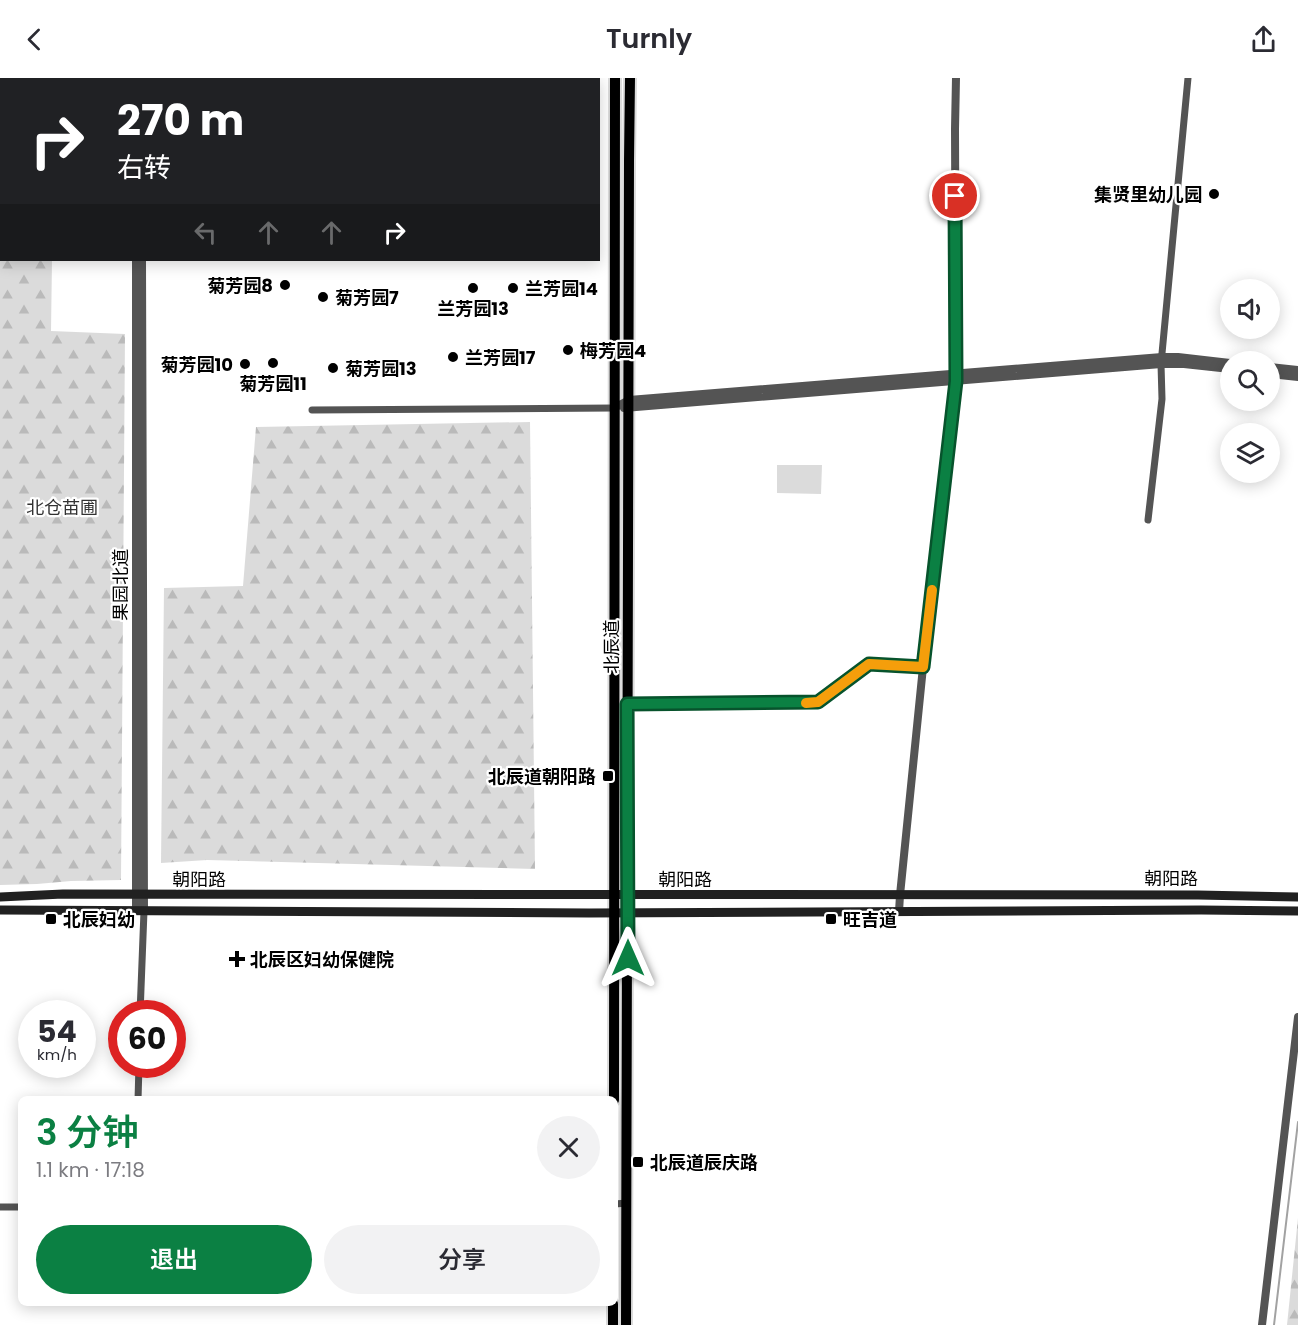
<!DOCTYPE html>
<html lang="zh">
<head>
<meta charset="utf-8">
<style>
	body { margin:0; font-family:Poppins,"Noto Sans SC",sans-serif; background:#f2f2f3; color:#2b2b33; height:100vh; display:flex; flex-direction:column; font-size:22px; white-space:nowrap }
	* { box-sizing:border-box; margin:0 }
	p { font-size:20px; color:#7c7c81 }
	.icon { flex:none; width:33px; height:33px; fill:none; stroke:currentColor; stroke-width:2; stroke-linecap:round; stroke-linejoin:round }
	.map { position:relative; flex:1; overflow:hidden }
	.side { position:absolute; left:18px; top:1018px; width:600px; height:210px; display:flex; flex-direction:column; background:#fff; border-radius:9px; box-shadow:0 3px 15px #0003 }
	.side>* { flex:none }
	.top-card { position:absolute; left:0px; top:0px; width:600px; height:183px; box-shadow:0 3px 15px #0003; background:#202124; color:#fff; overflow:hidden }
	.fabs { position:absolute; left:1220px; top:201px; display:grid; gap:12px }
	.fabs a { display:grid; place-items:center; width:60px; height:60px; border-radius:50%; background:#fff; box-shadow:0 3px 15px #0003; font-size:30px }
	.speed { position:absolute; left:18px; top:922px; display:flex; gap:12px; font-size:30px; font-weight:700; text-align:center }
	.speed>* { display:grid; place-content:center; width:78px; height:78px; border-radius:50%; background:#fff; box-shadow:0 3px 15px #0003; line-height:1 }
	.speed small { font-size:15px; font-weight:400 }
	.speed .limit { border:9px solid #d22; background:#fff; color:#111 }
	.pin { position:absolute; display:grid; place-items:center; width:51px; height:51px; color:#fff; margin:-26px; border:3px solid #fff; border-radius:50%; box-shadow:0 2px 6px #0007 }
	.me { position:absolute; width:66px; margin:-33px; rotate:0deg; stroke-linejoin:round; filter:drop-shadow(0 0 4px #0008) }
	.turn { display:flex; align-items:center; gap:21px; height:126px; padding:0 18px; font-size:27px }
	.turn .icon { width:78px; height:78px; stroke-width:2.5 }
	.turn b { display:block; font-size:42px; line-height:51px }
	.lanes { display:flex; align-items:center; height:57px; padding:0 18px; background:#0003; justify-content:center; gap:30px; direction:ltr }
	.lanes .off { opacity:.35 }
	.round { display:grid; place-items:center; flex:none; width:63px; height:63px; border-radius:32px; background:#f2f2f3 }
	.overview { display:flex; align-items:center; justify-content:space-between; height:102px; padding:0 18px }
	h1 { font-size:36px; font-weight:600; line-height:45px; color:#0b8043 }
	.cta { display:flex; gap:12px; margin-top:auto; padding:12px 18px }
	.cta a { flex:1; height:69px; border-radius:36px; background:#0b8043; color:#fff; font-size:24px; font-weight:600; line-height:69px; text-align:center }
	.cta a+a { background:#f2f2f3; color:#2b2b33 }
	header { display:flex; justify-content:space-between; align-items:center; height:78px; padding:0 18px; background:#fff; font-size:27px; font-weight:600 }
	.map>svg:first-child { display:block }
	.forest { fill:url(#forest-firs) }
	.pitch { fill:#dbdbdb }
	.lines { fill:none; stroke-linecap:round; stroke-linejoin:round }
	.stream { stroke:#a2a2a2; stroke-width:2 }
	.primary-casing { stroke:#dbdbdb; stroke-width:14 }
	.minor { stroke:#545454; stroke-width:7 }
	.tertiary { stroke:#545454; stroke-width:8 }
	.secondary { stroke:#212121; stroke-width:9 }
	.primary { stroke:#000; stroke-width:10 }
	.route-casing { stroke:#07532c; stroke-width:15 }
	.route { stroke:#0b8043; stroke-width:10 }
	.slow { stroke:#f59e0b; stroke-width:10 }
	.poi-dot { fill:#000; stroke:#fff; stroke-width:2 }
	.labels { text-anchor:middle; dominant-baseline:central; stroke-width:4.5; stroke-linejoin:round; paint-order:stroke }
	.poi-label { font-size:18px; font-weight:bold; fill:#000; stroke:#fff; text-anchor:start }
	.park-label { font-size:18px; fill:#323232; stroke:#fff }
	.street-label { font-size:18px; fill:#000; stroke:#fff }
</style>
</head>
<body>
<header><svg class="icon" aria-label="back" viewBox="0 0 24 24"><path d="M15 5l-7 7 7 7"/></svg>Turnly<svg class="icon" aria-label="share" viewBox="0 0 24 24"><path d="M12 15V3M7 8l5-5 5 5M5 13v7h14v-7"/></svg></header>
<div class="map">
<svg width="1298" height="1247" viewBox="0 0 1298 1247">
	<defs>
		<pattern id="forest-firs" width="22" height="20" patternUnits="userSpaceOnUse" patternTransform="scale(1.5)"><rect width="22" height="20" fill="#dbdbdb"/><path d="M5 1l3.5 6h-7zM16 11l3.5 6h-7z" fill="#bababa"/></pattern>
	</defs>
	<rect width="100%" height="100%" fill="#fff"/>
	<path class="forest" d="M0,0H38V2H2V182H52L51,253L125,256L121,802L71,803L37,806L0,807Z
		M530,344L535,791L207,782L161,785L164,510L243,508L256,349Z
		M1298,1140V1247H1287Z"/>
	<path class="pitch" d="M777,387H822L821,416L777,415Z"/>
	<g class="lines">
		<path class="stream" d="M1274,1247L1298,1044"/>
		<g class="primary-casing">
			<path id="primary" d="M614,1022L615,0
				M613,1247V1226
				M626,1247L629,83L630,0"/>
		</g>
		<path class="minor" d="M312,332L614,330
			M1148,442L1162,321L1161,286L1188,0
			M627,626L818,624L869,586L923,589
			M140,936L144,833
			M138,1022L139,987
			M615,1126L627,1125
			M0,1129H21"/>
		<path class="tertiary" d="M135,0V2
			M142,0V2
			M136,182V833
			M142,182L144,833
			M1269,289L1298,292
			M1269,296L1298,299
			M614,330L629,322L1162,279H1178L1230,285
			M624,330L1161,286H1184L1230,291
			M899,834L900,817L923,589L956,303L955,51L956,0
			M1262,1247L1298,939"/>
		<path class="secondary" d="M0,819L63,816L1198,817L1298,819
			M0,832L589,835L1201,832L1298,833"/>
		<use href="#primary" class="primary"/>
	</g>
	<g class="lines">
		<g class="route-casing">
			<path id="route" d="M628,880L627,626L818,624L869,586L923,589L956,303L955,118"/>
		</g>
		<use href="#route" class="route"/>
		<path class="slow" d="M806,625L818,624L869,586L923,589L932,512"/>
	</g>
	<g class="poi-dot">
		<circle cx="1214" cy="116" r="6"/>
		<circle cx="285" cy="207" r="6"/>
		<circle cx="473" cy="210" r="6"/>
		<circle cx="513" cy="210" r="6"/>
		<circle cx="323" cy="219" r="6"/>
		<circle cx="568" cy="272" r="6"/>
		<circle cx="453" cy="279" r="6"/>
		<circle cx="273" cy="285" r="6"/>
		<circle cx="245" cy="286" r="6"/>
		<circle cx="333" cy="290" r="6"/>
		<rect x="602" y="692" width="12" height="12" rx="3"/>
		<rect x="45" y="835" width="12" height="12" rx="3"/>
		<rect x="825" y="835" width="12" height="12" rx="3"/>
		<path d="M234 872h6v6h6v6h-6v6h-6v-6h-6v-6h6z"/>
		<rect x="632" y="1078" width="12" height="12" rx="3"/>
	</g>
	<g class="labels">
		<g class="poi-label">
			<text x="1202" y="116" text-anchor="end">集贤里幼儿园</text>
			<text x="273" y="207" text-anchor="end">菊芳园8</text>
			<text x="525" y="210">兰芳园14</text>
			<text x="335" y="219">菊芳园7</text>
			<text x="473" y="230" text-anchor="middle">兰芳园13</text>
			<text x="580" y="272">梅芳园4</text>
			<text x="465" y="279">兰芳园17</text>
			<text x="233" y="286" text-anchor="end">菊芳园10</text>
			<text x="345" y="290">菊芳园13</text>
			<text x="273" y="305" text-anchor="middle">菊芳园11</text>
			<text x="596" y="698" text-anchor="end">北辰道朝阳路</text>
			<text x="63" y="841">北辰妇幼</text>
			<text x="843" y="841">旺吉道</text>
			<text x="250" y="881">北辰区妇幼保健院</text>
			<text x="650" y="1084">北辰道辰庆路</text>
		</g>
		<g class="park-label">
			<text x="62" y="429">北仓苗圃</text>
		</g>
		<g class="street-label">
			<text transform="translate(120 507) rotate(-90)">果园北道</text>
			<text transform="translate(611 569) rotate(-90)">北辰道</text>
			<text x="1171" y="800">朝阳路</text>
			<text x="199" y="801">朝阳路</text>
			<text x="685" y="801">朝阳路</text>
		</g>
	</g>
</svg>
<div class="fabs">
<a><svg class="icon" aria-label="sound" viewBox="0 0 24 24"><path d="M4 9h4l5-4v14l-5-4H4zM17 9q2 3 0 6"/></svg></a>
<a><svg class="icon" aria-label="search" viewBox="0 0 24 24"><circle cx="10" cy="10" r="6"/><path d="M15 15l6 6"/></svg></a>
<a><svg class="icon" aria-label="layers" viewBox="0 0 24 24"><path d="M12 4l9 5-9 5-9-5zM3 14l9 5 9-5"/></svg></a>
</div>
<div class="speed"><div>54<small>km/h</small></div><div class="limit">60</div></div>
<div class="pin" style="left:955px;top:118px;background:#d93025"><svg class="icon" aria-label="arrive" viewBox="0 0 24 24"><path d="M6 21V4h12l-3 4 3 4H6"/></svg></div>
<svg class="me" style="left:628px;top:880px" viewBox="-20 -20 40 40"><path d="M0-17L14 15 0 8-14 15z" fill="#0b8043" stroke="#fff" stroke-width="4"/></svg>
<div class="top-card">
<div class="turn"><svg class="icon" aria-label="right" viewBox="0 0 24 24"><path d="M7 20v-9h11M14 6l5 5-5 5"/></svg><div><b>270 m</b>右转</div></div>
<div class="lanes"><svg class="icon off" aria-label="left" viewBox="0 0 24 24"><path d="M17 20v-9H6M10 6l-5 5 5 5"/></svg><svg class="icon off" aria-label="ahead" viewBox="0 0 24 24"><path d="M12 20V5M6 11l6-6 6 6"/></svg><svg class="icon off" aria-label="ahead" viewBox="0 0 24 24"><path d="M12 20V5M6 11l6-6 6 6"/></svg><svg class="icon" aria-label="right" viewBox="0 0 24 24"><path d="M7 20v-9h11M14 6l5 5-5 5"/></svg></div>
</div>
<section class="side">
<div class="overview"><div><h1>3 分钟</h1><p>1.1 km · 17:18</p></div><a class="round"><svg class="icon" aria-label="close" viewBox="0 0 24 24"><path d="M6 6l12 12M18 6L6 18"/></svg></a></div>
<div class="cta"><a>退出</a><a>分享</a></div>
</section>
</div>
</body>
</html>
